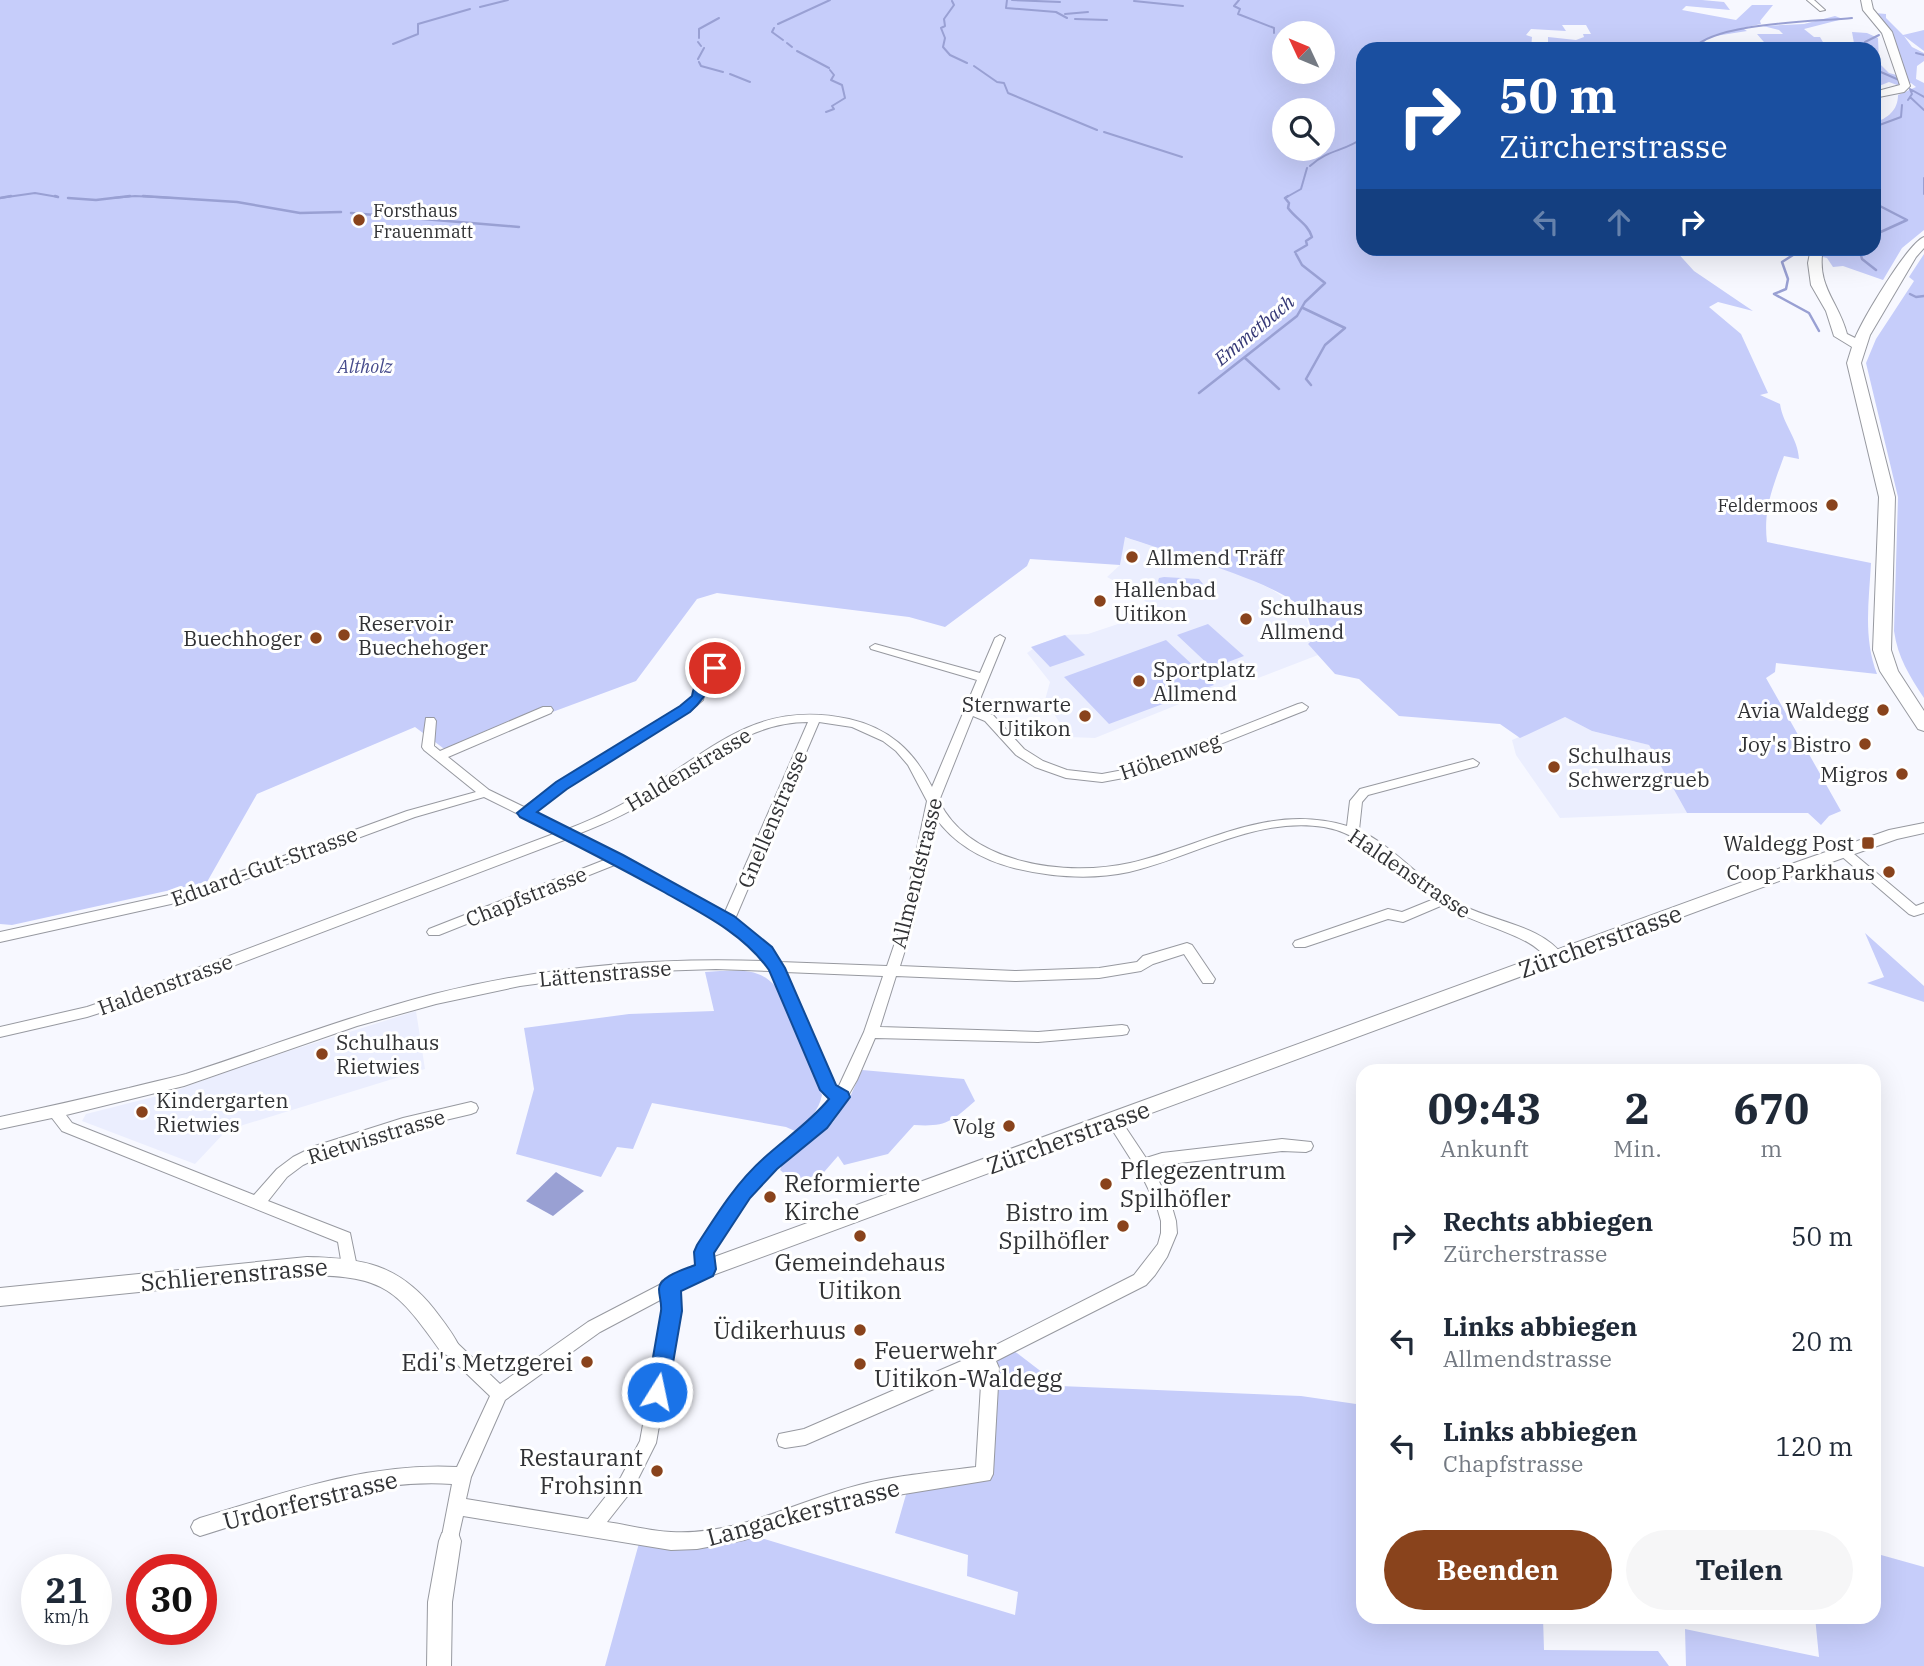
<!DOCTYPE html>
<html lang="de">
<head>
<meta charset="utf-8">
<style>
	body { margin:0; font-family:"IBM Plex Serif",serif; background:#f6f6f7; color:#1f2937; height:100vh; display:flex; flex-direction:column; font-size:26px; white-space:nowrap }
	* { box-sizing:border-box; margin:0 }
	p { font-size:23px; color:#747a83 }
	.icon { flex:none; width:38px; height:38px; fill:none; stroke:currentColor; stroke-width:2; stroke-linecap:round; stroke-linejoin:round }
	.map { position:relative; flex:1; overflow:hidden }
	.side { position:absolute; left:1356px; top:1064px; width:525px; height:560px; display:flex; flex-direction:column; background:#fff; border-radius:21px; box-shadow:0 7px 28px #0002 }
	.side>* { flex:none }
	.guide { position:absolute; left:1356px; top:42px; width:525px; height:214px; border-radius:21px; box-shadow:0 7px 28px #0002; background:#1a4fa0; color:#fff; overflow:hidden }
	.needle { width:46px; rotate:314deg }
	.controls { position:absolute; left:1272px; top:21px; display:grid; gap:14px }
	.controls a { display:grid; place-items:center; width:63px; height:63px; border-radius:50%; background:#fff; box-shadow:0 7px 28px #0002; font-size:35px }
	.speed { position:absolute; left:21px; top:1554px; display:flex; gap:14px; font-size:35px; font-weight:700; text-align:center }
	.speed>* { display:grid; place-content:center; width:91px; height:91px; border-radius:50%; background:#fff; box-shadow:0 7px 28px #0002; line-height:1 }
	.speed small { font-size:18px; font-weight:400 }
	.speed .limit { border:10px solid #d22; background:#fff; color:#111 }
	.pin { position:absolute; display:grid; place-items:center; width:60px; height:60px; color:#fff; margin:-30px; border:4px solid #fff; border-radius:50%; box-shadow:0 2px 7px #0007 }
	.me { position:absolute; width:77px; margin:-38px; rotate:10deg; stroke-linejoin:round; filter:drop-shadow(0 0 5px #0008) }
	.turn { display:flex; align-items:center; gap:24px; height:147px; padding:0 28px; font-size:32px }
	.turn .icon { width:91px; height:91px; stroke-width:2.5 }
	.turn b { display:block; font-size:49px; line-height:60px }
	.lanes { display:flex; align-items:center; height:66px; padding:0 28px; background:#0003; justify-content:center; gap:35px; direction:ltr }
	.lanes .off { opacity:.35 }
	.eta { display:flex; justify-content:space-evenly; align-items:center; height:119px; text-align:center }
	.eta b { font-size:42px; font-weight:800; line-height:49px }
	.primary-button { display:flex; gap:14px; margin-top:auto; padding:14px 28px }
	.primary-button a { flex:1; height:80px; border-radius:42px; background:#89431c; color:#fff; font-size:28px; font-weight:800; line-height:80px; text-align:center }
	.primary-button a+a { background:#f6f6f7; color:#1f2937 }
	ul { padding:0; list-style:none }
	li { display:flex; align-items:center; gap:21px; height:105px; padding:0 28px }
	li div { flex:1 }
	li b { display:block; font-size:26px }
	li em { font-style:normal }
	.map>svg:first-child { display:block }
	.built { fill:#ebeefe }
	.green { fill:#c6cdfa; fill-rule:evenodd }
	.water { fill:#99a0d3 }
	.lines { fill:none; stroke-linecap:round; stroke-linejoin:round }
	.stream-far1 { stroke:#99a0d3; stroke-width:2 }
	.stream { stroke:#99a0d3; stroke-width:2.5 }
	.minor-casing { stroke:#9799a0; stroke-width:2 }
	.tertiary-casing { stroke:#9799a0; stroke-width:2 }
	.secondary-casing { stroke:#9799a0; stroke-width:2 }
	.minor { fill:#fff; fill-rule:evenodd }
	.tertiary { fill:#fff; fill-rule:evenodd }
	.secondary { fill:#fff; fill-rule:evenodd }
	.route { fill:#1a73e8; stroke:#114b97; stroke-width:2 }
	.poi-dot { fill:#89431c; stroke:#fff; stroke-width:2.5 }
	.labels { text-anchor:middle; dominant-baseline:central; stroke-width:6; stroke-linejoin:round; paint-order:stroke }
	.far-poi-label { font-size:18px; fill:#313235; stroke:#fff; text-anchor:start }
	.far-park-label { font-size:18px; font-style:italic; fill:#474c8c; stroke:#fff }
	.far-water-label { font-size:19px; font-style:italic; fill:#343775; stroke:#fff }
	.poi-label { font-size:21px; fill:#313235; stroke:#fff; text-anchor:start }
	.street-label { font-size:21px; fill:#313235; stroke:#fff }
	.near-street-label { font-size:24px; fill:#313235; stroke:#fff }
	.near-poi-label { font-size:24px; fill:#313235; stroke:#fff; text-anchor:end }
</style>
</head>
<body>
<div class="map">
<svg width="1924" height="1666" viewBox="0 0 1924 1666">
	<rect width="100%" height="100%" fill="#f7f8ff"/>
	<path class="built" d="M1124,537L1241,575L1271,589L1304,611L1313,639L1308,644L1318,655L1253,680L1244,678L1095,738L1069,737L1045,700L1050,682L1027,653L1040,644L1064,635L1088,634L1145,615L1151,606L1133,591L1107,577L1120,565Z
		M1565,717L1592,731L1649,745L1687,813L1560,818L1516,755L1512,740Z
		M416,1011L425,1069L227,1130L195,1164L82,1121L86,1114L169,1093L248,1064Z"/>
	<path class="green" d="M0,0H1702L1724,2L1730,10L1686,6L1682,10L1736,20L1752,5H1773L1760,21L1761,24L1742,28L1747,31L1709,37L1698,49H1548V37L1576,40L1584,37L1583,34H1591L1586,25H1562L1566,31L1531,29L1526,35L1532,37L1531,49H1363V248L1674,249L1694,271L1753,311L1718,302L1709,307L1741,334L1768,393L1760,395L1780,404C1783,425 1798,438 1799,459L1784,456C1773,487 1763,509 1767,542L1871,563C1869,601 1863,637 1877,674L1776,663L1775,672L1766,678L1841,811L1829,816L1821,825L1808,813H1687L1649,745L1592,731L1565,717L1520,738L1500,724L1399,716L1359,679L1335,674L1308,644L1313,639C1311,630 1310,620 1305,612C1287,584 1161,550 1125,537L1120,565L1030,559L1027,566L945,627L909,617L717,593L697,599L636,681L447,751L415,727L257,794L207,882L12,925L0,924ZM1284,33H1323V72H1284ZM1284,110H1323V149H1284Z
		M1875,13L1886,14V18L1903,35L1924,30V51L1904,36L1912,47L1924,53V61L1917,66L1916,79L1924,83V230L1902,248L1883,280L1843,266L1833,267L1827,258L1789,249L1874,248V123C1888,118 1898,110 1898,95L1916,87L1911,83L1897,85L1889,82L1874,88V49H1855L1852,32L1867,33L1878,38L1879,63L1889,73L1908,78Z
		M1835,16L1843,19L1804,29L1814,37H1820L1827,49H1770L1757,34H1783L1779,30L1763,26L1804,24Z
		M1924,254V698C1909,675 1898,658 1894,631L1898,497L1866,363L1876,339L1914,281L1909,277Z
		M1164,577L1199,579L1203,584L1176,594L1164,589L1158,581L1159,578Z
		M1208,624L1244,656L1212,668L1177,635Z
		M1065,635L1085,655L1050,667L1031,647Z
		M1166,640L1214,685L1109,724L1064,677Z
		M1865,933L1924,986V1002L1867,983L1884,977Z
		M705,972C731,971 758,965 776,987L822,1095C819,1111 808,1122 795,1131L786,1127L652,1103L633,1149L617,1147L601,1177L516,1154L534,1089L524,1028L629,1014L714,1011Z
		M862,1070L964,1079L975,1101C951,1122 946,1127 914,1125L888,1154L844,1165L838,1156L818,1179L802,1188L780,1170L783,1162L833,1122L850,1097Z
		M1009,1347L1060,1386L1301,1396L1363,1405V1617H1543L1544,1650L1658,1651L1669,1666H605L641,1536L745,1533L1015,1615L1018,1592L967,1576L968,1555L895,1533L909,1484L984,1474L986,1358Z
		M1874,1553L1924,1567V1666H1686L1685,1629L1819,1657L1815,1617H1874Z"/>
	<path class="water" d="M556,1172L584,1191L553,1216L526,1201Z"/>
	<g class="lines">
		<path class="stream-far1" d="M1007,0L1006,8L1056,12L1067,18
			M1012,0L1060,2
			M1239,0L1234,6L1240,9L1238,14L1274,28V33
			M952,1L954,5L944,19L945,26L941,28L945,38L943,47L950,55L967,63
			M1134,1L1183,6
			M480,7L508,0
			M1065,14L1088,12
			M1075,19L1107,20
			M778,24L830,0
			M774,28L772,32L783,40
			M699,38V29L719,18
			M698,42L701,46
			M787,43L792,47
			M393,44L418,34V24L470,9
			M1522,49L1606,45L1673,48
			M1692,49C1717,22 1813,22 1852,18
			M1868,49L1870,47L1865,42L1879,35
			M797,51L829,68
			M1916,53L1924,55
			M698,59L704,48
			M699,62L701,66L723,72
			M974,66L997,82L1004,83L1008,93L1097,130
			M1874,69L1899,80V83
			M730,74L750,82
			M1910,97L1924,110
			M1908,100L1912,94L1910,89L1924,97
			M826,112L834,109L832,106L845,98L842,85L831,80L834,75L830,70
			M1874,127L1901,117L1902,105
			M1104,132L1182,157
			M1310,166C1329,149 1343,152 1363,138
			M1924,178V194
			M0,198L35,193L58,197
			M68,198H71
			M113,198L135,196L173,198
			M1285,198L1301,189L1307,168"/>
		<path class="stream" d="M55,196L58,197
			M143,196L237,202L300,213L341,212
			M1288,196L1285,198L1289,203L1288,208C1296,219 1308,224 1312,237L1306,241L1307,245L1295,252
			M0,198L11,196
			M68,198L96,200L130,196
			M1874,203L1907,220L1874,235
			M351,213L519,227
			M1804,248L1782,262L1788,279L1786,289L1774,294L1809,313L1819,331
			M1859,248L1862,259L1876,270
			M1910,294L1916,297L1924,296
			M1303,308L1345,328L1325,345L1306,379L1311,385
			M1245,358L1279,389
			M1199,393L1297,316L1305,302L1325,283L1302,265L1296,254"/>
		<g class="minor-casing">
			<path id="minor" d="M1807,0H1814L1825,10L1820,11Z
				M1000,635L1005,638L976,709L993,715L1024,749L1043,761L1067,770L1102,774L1139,767L1298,704L1302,703L1308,707L1306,710L1145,774L1102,782L1066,778L1035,767L1016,755L985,721L973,716L939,801C970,865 1067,877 1130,863C1204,846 1268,802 1347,826L1350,801L1360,789L1473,759L1479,763L1477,766L1368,795L1362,802L1359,830C1398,849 1425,886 1464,906C1495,922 1543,926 1564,957L1562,960C1550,963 1540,949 1529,943C1502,928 1471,922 1443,905L1403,922L1388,919L1305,947H1295L1293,944L1295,941L1388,909L1402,912L1434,899C1399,874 1369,835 1324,827C1257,816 1193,857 1129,872C1092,880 1051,877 1014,868C983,860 954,844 935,817L913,925L900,966L1015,971L1099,968L1137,962L1143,956L1187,943L1192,945L1215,979L1213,983H1203L1184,954L1153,964L1141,971L1099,978L1015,981L896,976L880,1027L1038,1032L1122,1025L1127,1026L1129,1030L1127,1034L1122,1035L1038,1042L875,1038L857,1080L838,1113L775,1168L748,1197L712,1253L714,1269L712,1274L706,1276L700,1274C691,1254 702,1241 713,1225C728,1201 743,1180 764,1161C785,1140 816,1124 832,1099L824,1094L822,1090L772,971L716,969L625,972L520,986L436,1004L357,1026L184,1086L66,1115L72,1123L254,1195L277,1169L293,1157L315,1146L403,1118L471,1102L476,1104L478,1108L476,1112L471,1114L403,1130L324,1155L303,1165L287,1177L268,1201L350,1233L357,1267L355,1272L349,1274L343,1272L338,1242L62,1131L52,1118L0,1129V1117C43,1108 86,1098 129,1088C148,1083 168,1079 186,1074C269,1047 349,1016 434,994C542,967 654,957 765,961L761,955L723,923L617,864L439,935H429L427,932L429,929L607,859L567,839L162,993L87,1017L0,1037V1027L87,1007L152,985L556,833L484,797L415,817L189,900L0,942V932L187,891L407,811L476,792L424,750L422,747L426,718H434L436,721L434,746L440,751L543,707H551L553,710L551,713L448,757L489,790L524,807L557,783L681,706L694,696L696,684L726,648L730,647L735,650L706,687L703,700L689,712L565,789L534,812L568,829C596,818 624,805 649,788C717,745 761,700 849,719C889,728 914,751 932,787L977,680L871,649L870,647L875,644L980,673L995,638ZM808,722L725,912L622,856L578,834C607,823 635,810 660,793C706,761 749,722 808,722ZM819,722L852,727L883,741L896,751L908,765L927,801L901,925L887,966L780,962L771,949L735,919ZM785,972L883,976L864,1032L838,1088L834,1086Z
				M1844,848L1848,849L1916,906L1924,903V913L1914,916L1909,914L1840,855L1838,852L1840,849Z
				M1113,1114L1118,1116L1146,1158L1162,1153L1282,1139L1311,1142L1313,1146L1311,1150L1306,1152L1282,1151L1162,1165L1152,1168L1172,1207L1176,1221L1177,1233L1167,1257L1155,1275L1146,1285L996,1361L999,1368L993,1474L990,1480L873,1499L833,1510L744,1540L697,1549L671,1550L463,1516L456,1547L450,1550L444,1547L441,1541L452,1484C366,1478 281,1511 200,1536L194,1533L191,1527L194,1521L200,1518C284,1493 368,1462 457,1467L490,1396L443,1351L441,1346L443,1341L449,1339L455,1341L500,1384L588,1322L669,1280L675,1282L681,1301L656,1443L633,1489L607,1522C628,1525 650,1531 671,1532C737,1536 797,1501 859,1485C897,1475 937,1472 976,1467L982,1368L805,1445L785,1448L779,1446L777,1440L779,1434L804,1429L980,1353L1134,1275L1158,1244L1161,1233V1221L1157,1207L1144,1180L1106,1120L1108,1116ZM664,1298V1311L640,1441L621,1477L588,1519L466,1499L471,1477L505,1400L600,1332Z"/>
		</g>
		<g class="tertiary-casing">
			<path id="tertiary" d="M1924,823V833L1897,839L1809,870L713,1275L669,1296L662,1293L659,1287L662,1281L706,1260L1797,862L1889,830Z
				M307,1257C362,1258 398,1264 434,1309C443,1321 453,1333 459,1346L456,1353L449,1356L442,1353C397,1290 386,1276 307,1275L0,1306V1288Z
				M450,1530L458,1533L461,1541L452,1602L451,1666H427L428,1602L439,1541L442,1533Z"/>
		</g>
		<g class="secondary-casing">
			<path id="secondary" d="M1861,0H1871L1873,9L1892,32L1910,86L1904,92L1874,98V92L1900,85L1882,33L1863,10Z
				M1924,237V248L1916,257L1870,335L1861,363L1895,497L1891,650L1898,671L1924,711V731L1918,729L1880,671L1873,650L1879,497L1847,363L1852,347L1834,336L1826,311L1811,285L1808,263L1811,248H1823C1816,287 1838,300 1847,334L1855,338C1863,319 1907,244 1924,237Z"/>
		</g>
		<use href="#minor" class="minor"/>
		<use href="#tertiary" class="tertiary"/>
		<use href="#secondary" class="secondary"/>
	</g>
	<path class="route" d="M715,663L722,668C711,684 705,699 690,712L567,789L537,812L623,855L734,916L772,947L785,968L836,1085L848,1092L850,1097L827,1128L777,1169L750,1198L714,1253L716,1269L713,1276L681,1291L682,1311L668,1392L665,1399L657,1402L650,1399L647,1392L661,1311C662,1303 659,1297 659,1289C659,1276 686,1269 695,1265L694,1252L697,1245C717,1214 736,1183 764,1158C786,1138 810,1122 829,1099L820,1090L769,970C743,933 701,913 662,891C615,865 568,841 520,817L517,813L556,782L680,706L692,696C694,683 703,668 715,663Z"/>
	<g class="poi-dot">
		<circle cx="359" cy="220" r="7"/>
		<circle cx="1832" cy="505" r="7"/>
		<circle cx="1132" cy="557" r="7"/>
		<circle cx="1100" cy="601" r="7"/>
		<circle cx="1246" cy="619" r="7"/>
		<circle cx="344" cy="635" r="7"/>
		<circle cx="316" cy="638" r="7"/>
		<circle cx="1139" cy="681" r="7"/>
		<circle cx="1883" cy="710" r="7"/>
		<circle cx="1085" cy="716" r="7"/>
		<circle cx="1865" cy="744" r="7"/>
		<circle cx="1554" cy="767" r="7"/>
		<circle cx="1902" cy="774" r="7"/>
		<rect x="1861" y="836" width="14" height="14" rx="3.5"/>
		<circle cx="1889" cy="872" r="7"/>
		<circle cx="322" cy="1054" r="7"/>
		<circle cx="142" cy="1112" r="7"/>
		<circle cx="1009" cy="1126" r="7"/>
		<circle cx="1106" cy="1184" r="7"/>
		<circle cx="770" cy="1197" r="7"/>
		<circle cx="1123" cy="1226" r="7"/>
		<circle cx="860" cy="1236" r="7"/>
		<circle cx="860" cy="1330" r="7"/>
		<circle cx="587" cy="1362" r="7"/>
		<circle cx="860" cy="1364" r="7"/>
		<circle cx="657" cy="1471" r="7"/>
	</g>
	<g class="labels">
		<g class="far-poi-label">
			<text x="373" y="210">Forsthaus<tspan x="373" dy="21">Frauenmatt</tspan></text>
			<text x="1818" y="505" text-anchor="end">Feldermoos</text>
		</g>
		<g class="far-park-label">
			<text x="365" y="366">Altholz</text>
		</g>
		<g class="far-water-label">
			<text transform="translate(1254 330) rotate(-40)">Emmetbach</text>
		</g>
		<g class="poi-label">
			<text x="1146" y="557">Allmend Träff</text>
			<text x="1114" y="589">Hallenbad<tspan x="1114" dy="24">Uitikon</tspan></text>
			<text x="1260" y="607">Schulhaus<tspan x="1260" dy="24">Allmend</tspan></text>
			<text x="358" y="623">Reservoir<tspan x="358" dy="24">Buechehoger</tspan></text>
			<text x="302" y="638" text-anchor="end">Buechhoger</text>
			<text x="1153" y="669">Sportplatz<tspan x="1153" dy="24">Allmend</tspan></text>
			<text x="1071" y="704" text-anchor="end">Sternwarte<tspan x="1071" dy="24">Uitikon</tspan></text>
			<text x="1869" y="710" text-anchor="end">Avia Waldegg</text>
			<text x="1851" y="744" text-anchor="end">Joy's Bistro</text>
			<text x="1568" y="755">Schulhaus<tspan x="1568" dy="24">Schwerzgrueb</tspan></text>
			<text x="1888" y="774" text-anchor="end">Migros</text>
			<text x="1854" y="843" text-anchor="end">Waldegg Post</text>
			<text x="1875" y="872" text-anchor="end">Coop Parkhaus</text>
			<text x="336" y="1042">Schulhaus<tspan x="336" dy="24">Rietwies</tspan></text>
			<text x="156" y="1100">Kindergarten<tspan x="156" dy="24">Rietwies</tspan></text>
			<text x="995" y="1126" text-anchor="end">Volg</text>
		</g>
		<g class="street-label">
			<text transform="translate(1170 756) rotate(-19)">Höhenweg</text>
			<text transform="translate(688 769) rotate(-31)">Haldenstrasse</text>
			<text transform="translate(772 819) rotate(-67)">Gnellenstrasse</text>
			<text transform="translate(264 866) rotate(-20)">Eduard-Gut-Strasse</text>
			<text transform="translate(916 873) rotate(-76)">Allmendstrasse</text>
			<text transform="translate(1410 873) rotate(34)">Haldenstrasse</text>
			<text transform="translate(526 896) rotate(-22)">Chapfstrasse</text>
			<text transform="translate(605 973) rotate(-5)">Lättenstrasse</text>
			<text transform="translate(165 984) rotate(-20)">Haldenstrasse</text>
			<text transform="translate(376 1136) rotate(-17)">Rietwisstrasse</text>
		</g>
		<g class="near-street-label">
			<text transform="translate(1600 941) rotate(-20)">Zürcherstrasse</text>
			<text transform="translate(1068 1137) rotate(-20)">Zürcherstrasse</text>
			<text transform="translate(234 1274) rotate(-5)">Schlierenstrasse</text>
			<text transform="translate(310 1500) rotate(-14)">Urdorferstrasse</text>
			<text transform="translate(803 1512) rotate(-15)">Langackerstrasse</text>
		</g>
		<g class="near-poi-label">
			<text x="1120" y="1170" text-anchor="start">Pflegezentrum<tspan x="1120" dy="28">Spilhöfler</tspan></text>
			<text x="784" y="1183" text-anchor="start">Reformierte<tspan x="784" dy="28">Kirche</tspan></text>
			<text x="1109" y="1212">Bistro im<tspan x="1109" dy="28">Spilhöfler</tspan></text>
			<text x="860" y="1262" text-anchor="middle">Gemeindehaus<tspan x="860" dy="28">Uitikon</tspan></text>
			<text x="846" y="1330">Üdikerhuus</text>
			<text x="874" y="1350" text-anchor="start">Feuerwehr<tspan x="874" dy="28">Uitikon-Waldegg</tspan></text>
			<text x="573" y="1362">Edi's Metzgerei</text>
			<text x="643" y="1457">Restaurant<tspan x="643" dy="28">Frohsinn</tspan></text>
		</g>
	</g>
</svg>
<div class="controls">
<a><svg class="needle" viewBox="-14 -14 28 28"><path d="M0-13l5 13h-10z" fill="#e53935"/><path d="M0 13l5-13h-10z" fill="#747a83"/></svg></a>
<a><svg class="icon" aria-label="search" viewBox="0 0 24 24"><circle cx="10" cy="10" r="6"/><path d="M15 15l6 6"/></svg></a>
</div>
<div class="speed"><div>21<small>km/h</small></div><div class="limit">30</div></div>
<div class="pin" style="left:715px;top:668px;background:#d93025"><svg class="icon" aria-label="arrive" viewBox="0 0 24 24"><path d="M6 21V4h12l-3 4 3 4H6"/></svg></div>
<svg class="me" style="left:657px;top:1392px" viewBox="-20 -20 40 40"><circle r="17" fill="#1a73e8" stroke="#fff" stroke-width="3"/><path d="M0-11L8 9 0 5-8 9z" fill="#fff"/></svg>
<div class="guide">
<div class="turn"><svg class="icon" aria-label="right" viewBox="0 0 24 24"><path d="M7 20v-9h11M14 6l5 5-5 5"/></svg><div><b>50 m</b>Zürcherstrasse</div></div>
<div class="lanes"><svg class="icon off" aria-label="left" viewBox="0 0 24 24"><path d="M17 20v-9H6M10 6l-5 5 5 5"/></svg><svg class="icon off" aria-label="ahead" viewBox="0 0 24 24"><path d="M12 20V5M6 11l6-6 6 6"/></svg><svg class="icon" aria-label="right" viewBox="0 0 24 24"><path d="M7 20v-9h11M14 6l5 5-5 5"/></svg></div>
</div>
<section class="side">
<div class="eta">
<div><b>09:43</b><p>Ankunft</p></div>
<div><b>2</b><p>Min.</p></div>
<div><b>670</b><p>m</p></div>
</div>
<ul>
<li><svg class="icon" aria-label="right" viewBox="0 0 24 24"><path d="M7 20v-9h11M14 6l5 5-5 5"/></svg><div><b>Rechts abbiegen</b><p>Zürcherstrasse</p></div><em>50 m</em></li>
<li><svg class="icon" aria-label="left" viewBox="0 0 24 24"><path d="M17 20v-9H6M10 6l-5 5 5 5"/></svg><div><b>Links abbiegen</b><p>Allmendstrasse</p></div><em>20 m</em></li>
<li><svg class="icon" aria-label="left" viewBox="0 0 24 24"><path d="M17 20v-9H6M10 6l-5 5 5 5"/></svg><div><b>Links abbiegen</b><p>Chapfstrasse</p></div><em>120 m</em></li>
</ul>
<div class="primary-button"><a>Beenden</a><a>Teilen</a></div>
</section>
</div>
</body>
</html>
